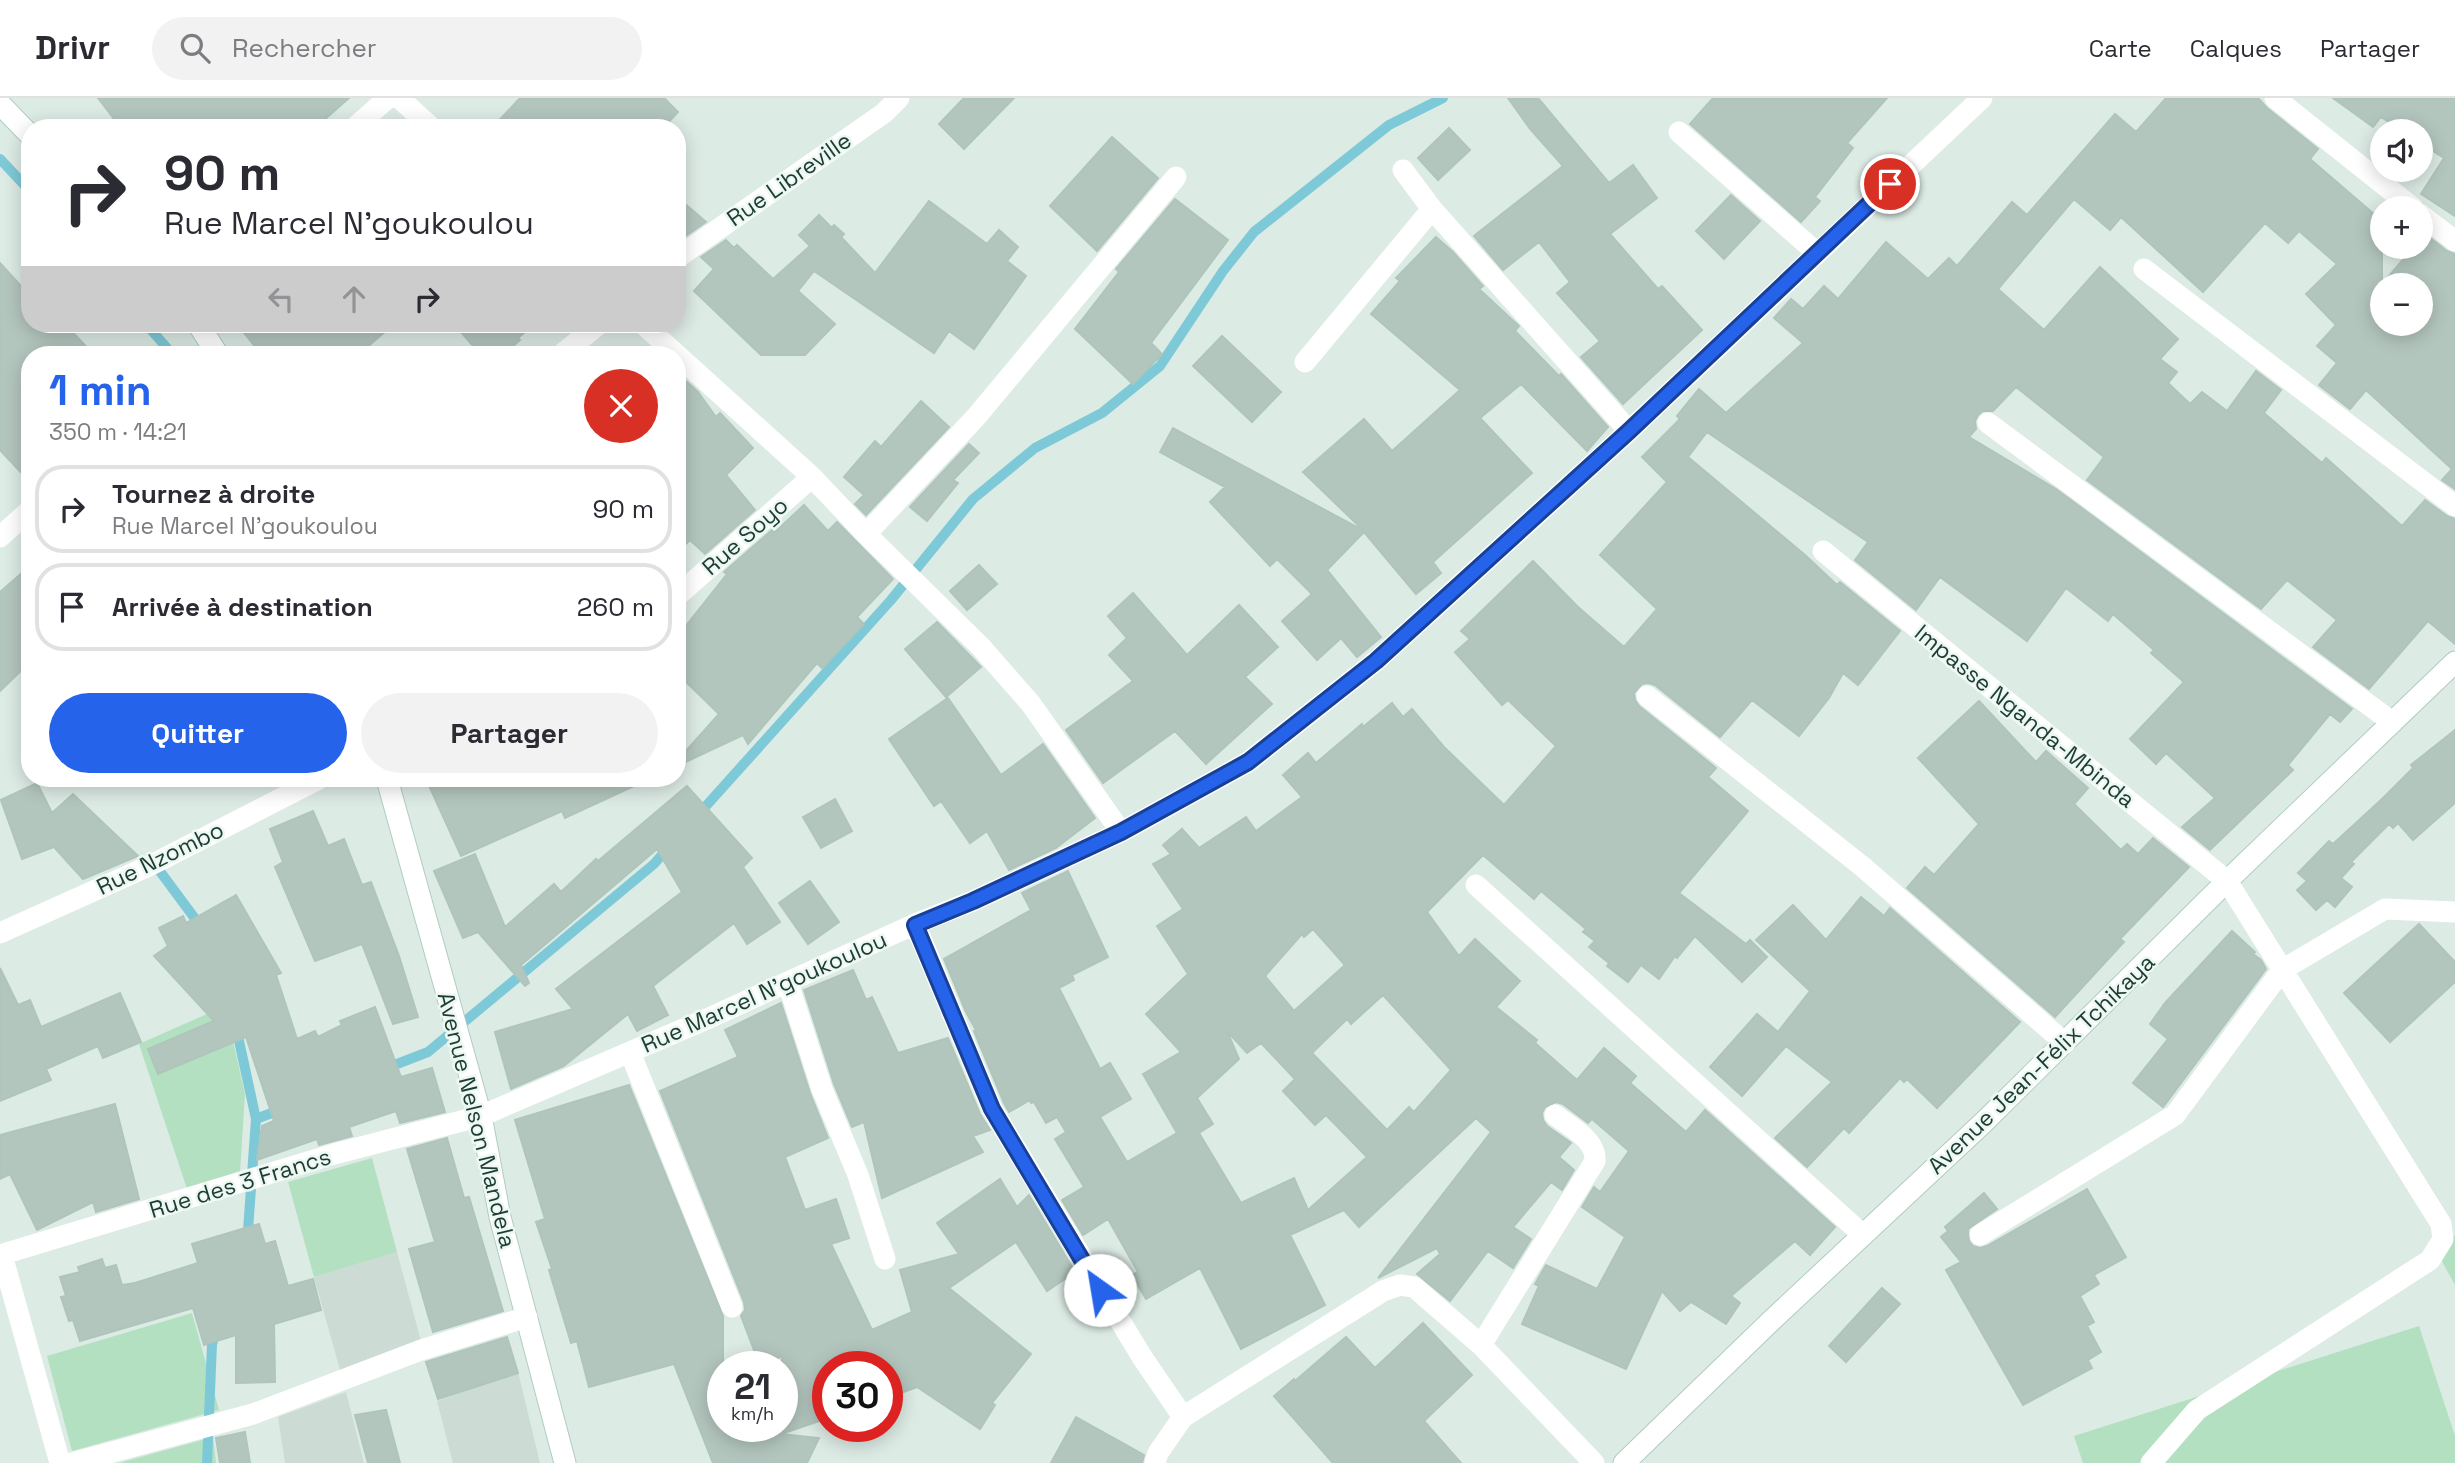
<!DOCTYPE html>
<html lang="fr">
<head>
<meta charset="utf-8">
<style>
	body { margin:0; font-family:"Space Grotesk",sans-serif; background:#f2f2f3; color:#2b2b33; height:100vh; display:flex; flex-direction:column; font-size:26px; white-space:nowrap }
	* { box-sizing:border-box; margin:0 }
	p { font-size:23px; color:#7c7c81 }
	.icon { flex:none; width:38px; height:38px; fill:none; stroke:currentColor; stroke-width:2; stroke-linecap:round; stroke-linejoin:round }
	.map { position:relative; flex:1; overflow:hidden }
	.details { position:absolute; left:21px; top:248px; width:665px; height:441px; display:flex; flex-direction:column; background:#fff; border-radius:28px; box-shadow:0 4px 18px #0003 }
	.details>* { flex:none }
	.hud { position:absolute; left:21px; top:21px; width:665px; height:214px; border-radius:28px; box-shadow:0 4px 18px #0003; background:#fff; color:#2b2b33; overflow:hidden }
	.buttons { position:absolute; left:2370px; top:21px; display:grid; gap:14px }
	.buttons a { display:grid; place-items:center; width:63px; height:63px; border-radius:50%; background:#fff; box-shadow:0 4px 18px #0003; font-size:35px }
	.speed { position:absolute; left:707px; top:1253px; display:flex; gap:14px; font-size:35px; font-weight:700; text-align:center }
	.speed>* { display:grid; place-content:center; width:91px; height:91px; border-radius:50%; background:#fff; box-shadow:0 4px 18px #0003; line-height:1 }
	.speed small { font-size:18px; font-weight:400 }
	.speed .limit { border:10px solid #d22; background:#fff; color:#111 }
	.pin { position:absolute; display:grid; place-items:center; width:60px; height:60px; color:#fff; margin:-30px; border:4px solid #fff; border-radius:50%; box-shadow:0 2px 7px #0007 }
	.me { position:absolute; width:77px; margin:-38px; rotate:328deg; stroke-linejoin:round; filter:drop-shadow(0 0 5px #0008) }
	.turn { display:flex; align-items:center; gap:24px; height:147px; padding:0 28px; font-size:32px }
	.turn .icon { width:91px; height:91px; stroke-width:2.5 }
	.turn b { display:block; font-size:49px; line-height:60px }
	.lanes { display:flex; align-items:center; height:66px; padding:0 28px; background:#0003; justify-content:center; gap:35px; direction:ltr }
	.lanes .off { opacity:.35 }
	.round { display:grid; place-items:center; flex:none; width:74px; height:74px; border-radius:37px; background:#f2f2f3 }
	.head { display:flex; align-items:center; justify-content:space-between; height:119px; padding:0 28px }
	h1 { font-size:42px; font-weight:700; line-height:52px; color:#2563eb }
	.cta { display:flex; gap:14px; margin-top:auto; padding:14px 28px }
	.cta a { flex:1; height:80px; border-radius:42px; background:#2563eb; color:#fff; font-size:28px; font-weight:700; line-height:80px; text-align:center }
	.cta a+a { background:#f2f2f3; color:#2b2b33 }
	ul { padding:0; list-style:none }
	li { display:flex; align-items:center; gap:21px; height:88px; margin:0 14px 10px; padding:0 14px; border:4px solid #e1e1e2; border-radius:28px }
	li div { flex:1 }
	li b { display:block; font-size:26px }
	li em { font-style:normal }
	header { display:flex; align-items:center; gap:42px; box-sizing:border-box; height:98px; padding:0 35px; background:#fff; border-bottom:2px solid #e1e1e2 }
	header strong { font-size:33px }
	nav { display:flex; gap:38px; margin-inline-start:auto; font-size:24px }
	.search { width:490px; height:63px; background:#f2f2f3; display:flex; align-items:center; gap:18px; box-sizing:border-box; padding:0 24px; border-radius:38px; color:#7c7c81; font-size:26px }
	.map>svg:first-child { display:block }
	.built { fill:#ccdbd4 }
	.green { fill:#b3e0c0 }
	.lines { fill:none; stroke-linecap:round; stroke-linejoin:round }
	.stream { stroke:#7ec9d8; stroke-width:10 }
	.building { fill:#b3c6be; stroke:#afc5bc; stroke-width:2; fill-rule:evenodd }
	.secondary-casing { stroke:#afccc2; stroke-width:23 }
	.street { stroke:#fff; stroke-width:21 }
	.secondary { stroke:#fff; stroke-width:21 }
	.route-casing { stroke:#184099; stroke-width:18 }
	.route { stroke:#2563eb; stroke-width:12 }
	.labels { text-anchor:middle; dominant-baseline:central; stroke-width:5; stroke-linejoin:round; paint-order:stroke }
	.street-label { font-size:23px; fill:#1d3d34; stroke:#eef8f3 }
</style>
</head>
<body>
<header>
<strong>Drivr</strong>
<div class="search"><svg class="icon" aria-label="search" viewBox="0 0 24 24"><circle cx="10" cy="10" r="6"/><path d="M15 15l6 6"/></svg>Rechercher</div>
<nav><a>Carte</a><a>Calques</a><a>Partager</a></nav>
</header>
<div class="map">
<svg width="2455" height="1365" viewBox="0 0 2455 1365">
	<rect width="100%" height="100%" fill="#ddebe5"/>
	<path class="built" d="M397,1154L421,1243L340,1272L314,1179Z
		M518,1274L540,1365H453L437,1303Z
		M346,1294L364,1365H285L278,1319Z"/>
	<path class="green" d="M225,908L245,996L240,1075L187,1091L139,946Z
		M372,1060L397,1154L314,1179L288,1084Z
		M2455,1137V1187L2434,1149Z
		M192,1215L219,1312L72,1353L47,1258Z
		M2419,1228L2455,1338V1365H2083L2074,1338Z
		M213,1339L216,1365H119Z"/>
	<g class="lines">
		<path class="stream" d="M0,61L30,93
			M146,226L173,257
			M697,718L891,502L973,401L1035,350L1102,315L1160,268L1223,173L1254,134L1389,27L1443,0
			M153,764L202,830
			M236,929L256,1021L248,1132L245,1142
			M384,971L428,954L654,766L668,750
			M256,1021L282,1011
			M207,1365L212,1246L216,1233"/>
	</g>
	<path class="building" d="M98,0H349L315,30H121Z
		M520,0H664L678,14L663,30H492Z
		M964,0H1014L964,51L939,26Z
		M1508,0H1538L1609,85L1633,67L1657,100L1610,136L1658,191L1662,188L1702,232L1623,306L1581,259L1600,243L1557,195L1570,184L1539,144L1503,172L1474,138L1563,68L1530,31Z
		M1713,0H1887L1847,45L1853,50L1815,99L1820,103L1801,124L1690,26Z
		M2166,0H2258L2267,10L2318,51L2310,61L2382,123V186L2414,149H2420V141L2425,136L2447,153L2455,156V391L2442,382L2452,371L2366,292L2350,311L2319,287L2337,265L2317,248L2336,227L2306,196L2337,166L2299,133L2288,145L2265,125L2203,194L2121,119L2110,132L2074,101L1998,191L2044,232L2100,169L2178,241L2160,261L2177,274L2168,285L2190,306L2202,294L2227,313L2256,273L2281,292L2264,315L2322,365L2326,360L2402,428L2425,402L2447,418L2455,421V546L2428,523L2369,591L2313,549L2337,522L2287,482L2261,511L2087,382L2104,359L2016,289L1993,313H1983L1978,317L1975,323L1976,331L1969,339L2056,391L2352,611L2340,624L2330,616L2288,667L2293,672L2210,752L2182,729L2215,700L2166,655L2156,666L2130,641L2184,584L2151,555L2154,552L2113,516L2108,523L2066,490L2027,543L1940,479L1916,512L1855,462L1868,444L1707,334L1688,359L1805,457L1837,487L1840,484L1900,533L1858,587L1843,575L1829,600L1799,638L1752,602L1720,639L1655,587L1648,585L1642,586L1634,595L1635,602L1639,608L1716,670L1708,679L1748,713L1679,795L1746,846L1750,842L1767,859L1742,884L1695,838L1677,860L1675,858L1659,881L1641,867L1628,884L1607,868L1609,865L1589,849L1595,843L1583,834L1586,831L1541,793L1534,801L1483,757L1427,814L1459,858L1475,841L1520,883L1496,909L1537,942L1535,945L1577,982L1604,950L1636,978L1630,985L1686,1034L1705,1012L1835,1129L1810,1157L1795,1143L1731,1198L1740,1205L1726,1226L1691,1204L1680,1213L1662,1193L1626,1271L1522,1226L1539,1188L1535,1186L1546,1167L1597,1191L1625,1139L1582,1109L1594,1089L1600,1094L1629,1053L1592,1021L1588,1025L1563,1006L1556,1004L1545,1009L1542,1015L1543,1022L1547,1028L1571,1045L1559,1059L1574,1072L1562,1092L1551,1084L1513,1129L1531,1141L1513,1170L1488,1153L1450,1203L1417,1176L1440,1156L1437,1150L1378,1180L1491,1034L1476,1020L1359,1129L1344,1112L1290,1137L1325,1207L1241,1251L1200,1170L1146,1201L1132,1177L1138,1174L1108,1121L1083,1137L1062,1102L1084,1089L1055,1041L1066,1034L1057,1019L1046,1025L1034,1004L1031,1005L1030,1002L1009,1014L1004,1005L974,933L976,932L966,914L944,861L1031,812L1022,795L1068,773L1108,859L1072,877L1074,882L1059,890L1100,971L1110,965L1131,1001L1100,1019L1127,1064L1177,1035L1143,976L1181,954L1146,916L1188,876L1157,828L1183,811L1153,766L1171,756L1163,747L1182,731L1199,750L1246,719L1256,733L1302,699L1283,677L1308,655L1316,665L1362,626L1363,629L1392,605L1403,619L1412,611L1444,649L1504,707L1556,648L1508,602L1502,607L1455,554L1470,541L1461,533L1533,463L1578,509L1624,549L1657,511L1600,457L1667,384L1642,359L1680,321L1677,318L1699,291L1726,315L1803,245L1774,220L1791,201L1803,211L1824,188L1838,201L1886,144L1928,181L1949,160L1957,168L2012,104L2027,117L2115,16L2136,34ZM2382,187H2420V226H2382ZM1313,831L1345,867L1294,913L1265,878L1302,836L1304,839ZM1383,897L1451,972L1414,1014L1409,1009L1387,1032L1312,955L1347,921L1351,926ZM1227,933L1247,955L1261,945L1295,981L1283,993L1315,1027L1326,1017L1367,1059L1308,1112L1294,1080L1241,1105L1199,1035L1213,1026L1197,1000L1239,961Z
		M2333,0H2455V118L2421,96L2444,60L2420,45V33H2403L2381,19L2373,29Z
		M1449,30L1470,52L1438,82L1418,60Z
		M1112,39L1158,80L1097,153L1050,108Z
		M1731,97L1760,123L1724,161L1696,133Z
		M677,99L706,124L681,141L677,138Z
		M1175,101L1228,142L1151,245L1162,256L1133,286L1075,231L1119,174L1116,171Z
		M929,103L987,146L999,132L1018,149L1007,163L1026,178L974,251L949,233L934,255L814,173L798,193L835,226L805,257H761L694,193L714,171L701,159L726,142L734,150L737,147L773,181L810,148L799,137L819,117L832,130L834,127L844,136L841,139L875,175Z
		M1436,139L1453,154L1483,188L1479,191L1519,228L1515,233L1559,278L1561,276L1608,329L1587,353L1521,286L1480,320L1532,375L1433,464L1441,475L1416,496L1364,434L1327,472L1381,539L1357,559L1341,540L1317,562L1282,523L1312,496L1277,461L1270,468L1210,404L1225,389L1160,354L1173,330L1364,433L1303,374L1364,321L1392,353L1460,292L1371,216L1400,183L1396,180Z
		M0,165L30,198V226H65L94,257H30V384L0,352Z
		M237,226H394L358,257H262Z
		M454,226H534L518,240L520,242L503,257H481Z
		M1222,238L1281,294L1252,324L1193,268Z
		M677,275L698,294L716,319L720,315L753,350L726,377L755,412L705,456L690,442L677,454Z
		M921,303L949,329L866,417L855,406L864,397L844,379L875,343L881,349Z
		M969,346L979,355L953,382L958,385L927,423L910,409Z
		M804,407L828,433L837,424L893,481L857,519L864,526L822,570L817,565L748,646L743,637L677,668V663L719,616L677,575V539L727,476L724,474L772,432L774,435Z
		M979,467L997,486L967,512L950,493Z
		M30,468V564L0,593V494Z
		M1133,495L1187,557L1239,507L1278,549L1245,579L1272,606L1206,666L1175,633L1103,685L1066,632L1133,583L1109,557L1127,540L1108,518Z
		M937,524L981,569L946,599L905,551Z
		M948,600L1001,677L1043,646L1095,720L1056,750L1009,772L987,733L970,745L941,703L934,708L889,641Z
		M1979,603L2036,664L2046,653L2088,690L2074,706L2121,752L2127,746L2138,756L2153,740L2189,769L2120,841L2124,844L2055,919L1907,790L1925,769L1934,777L1979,726L1918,660Z
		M2455,632V705L2413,742L2398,725L2393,730L2389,726L2351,764L2354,766L2341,780L2352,789L2335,809L2327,802L2316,812L2297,792L2307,783L2298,775L2329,743L2333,746L2382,701L2413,670L2411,667Z
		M426,681H649L565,720L562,713L461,758Z
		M37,685L52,715L73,696L138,758L83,781L54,749L22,761L1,702Z
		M687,688L752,760L743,769L780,824L747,846L734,825L653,888L668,917L637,933L628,916L564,968L511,991L495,934L573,911L556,891L682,794L657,751L521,867L529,885L525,888L478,834L463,840L434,773L475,756L505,829L554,786L561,794L596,761L598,763Z
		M835,701L852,733L821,750L803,719Z
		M313,713L328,748L344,741L362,787L371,784L399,858L418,919L393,926L362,846L315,863L275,769L283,764L270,731Z
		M810,783L839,824L808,846L779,805Z
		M236,797L281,875L276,877L297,941L315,933L318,939L342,927L340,923L375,909L401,979L432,970L445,1014L400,1025L396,1013L349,1029L352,1038L319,1047L317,1041L257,1062L262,1028L274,1023L246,939L158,976L148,951L214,923L154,858L168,848L159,830L183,818L186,825Z
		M1861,799L1884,818L1890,810L2020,924L1937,1010L1907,981L1904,984L1900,980L1849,1035L1844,1030L1807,1069L1775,1040L1832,984L1786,948L1742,998L1710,969L1757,916L1778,934L1810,893L1756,842L1793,807L1826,842Z
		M2419,826L2455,864V884L2390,944L2344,895Z
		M2232,833L2255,854L2253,856L2261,862L2266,871L2163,1009L2133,985L2168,941L2150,926L2165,905Z
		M0,870L18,907L30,902L41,929L120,895L141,944L103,960L98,948L46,971L51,982L0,1003Z
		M853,872L866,902L872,899L898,955L948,940L980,1016L990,1032L973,1038L983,1054L882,1100L864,1024L852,1029L834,986L804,892Z
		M781,905L810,995L828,1040L785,1059L805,1112L836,1101L849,1140L831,1146L872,1232L912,1214L900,1172L959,1156L937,1125L1000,1081L1017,1109L1029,1097L1075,1174L1047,1193L1016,1144L949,1190L1031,1256L992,1305L995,1307L980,1331L917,1289L887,1300V1269H857L858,1262L855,1269H823L828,1282V1320L781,1336L819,1340L807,1365H713L674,1266L589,1289L577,1243L571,1245L549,1172L552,1171L536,1124L545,1121L515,1022L629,987L723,1218V1328H782V1258L760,1268L741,1218L745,1212L744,1204L660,993L738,959L725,932Z
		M115,1006L139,1101L96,1114L93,1104L37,1132L10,1076L0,1081V1037Z
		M447,1040L464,1100L469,1099L503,1213L433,1234L409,1151L435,1144L407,1051Z
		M2087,1091L2126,1159L2094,1177L2099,1186L2080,1198L2094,1224L2087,1228L2101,1254L2088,1262L2092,1270L2023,1307L1946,1172L1961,1164L1941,1139L1948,1133L1945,1129L1984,1095L1997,1111L1968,1131L1969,1143L1973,1148L1980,1150L1987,1148Z
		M259,1126L265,1146L275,1143L288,1188L313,1181L321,1212L274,1226L275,1284L236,1285V1237L204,1247L193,1210L80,1243L73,1222L69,1223L61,1199L66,1198L60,1179L80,1174L78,1169L102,1161L105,1170L116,1167L122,1187L135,1185L198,1165L192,1146Z
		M1882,1190L1900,1206L1846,1264L1829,1248Z
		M1423,1225L1472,1277L1424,1323L1461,1365H1333L1274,1298L1294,1281L1295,1283L1346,1239L1375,1270Z
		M507,1239L518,1275L438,1301L426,1264Z
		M386,1312L400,1365H368L355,1317Z
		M1076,1319L1144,1357L1142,1365H1051Z
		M245,1334L250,1365H220L216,1340Z"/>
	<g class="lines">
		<g class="secondary-casing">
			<path id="secondary" d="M0,6L30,37
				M198,226L218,257
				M387,681L481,1018L500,1119L565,1365
				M1624,1365L1772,1222L1985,1023L2227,783L2455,564"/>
		</g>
		<path class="street" d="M399,0L432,30
			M2275,0L2413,110
			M354,30L388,0
			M1679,34L1817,155
			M1403,72L1432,111L1629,333
			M2420,116L2455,143
			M677,160L884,15L899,0
			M2144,171L2455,408
			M643,226L812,379L866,436L981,549L1031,606L1121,734
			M561,257L599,226
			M1305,264L1432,111
			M1988,325L2392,624
			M866,436L976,319L1176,79
			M0,439L30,412
			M1823,453L2227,783L2441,1126L2443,1141L2430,1162L2197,1312L2151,1365
			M677,498L812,379
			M1647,598L1863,769L2065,945
			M1476,787L1863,1137
			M915,826L992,1011L1142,1259L1183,1319
			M0,835L149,768L319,681
			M788,885L822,991L858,1077L885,1161
			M630,954L732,1209
			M1980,1137L2175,1017L2282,872L2385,811L2455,814
			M0,1157L334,1056L481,1018L709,920L915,826L973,803L1121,734L1248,664L1376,563L1629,333L1982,0
			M2,1157L60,1365
			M1481,1247L1595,1063C1597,1042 1570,1029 1555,1017
			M72,1365L253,1316L421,1252L527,1219
			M1155,1365L1158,1355L1183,1319L1383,1193L1400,1187L1414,1189L1481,1247L1594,1365"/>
		<use href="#secondary" class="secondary"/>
	</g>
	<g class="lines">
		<g class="route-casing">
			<path id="route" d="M1100,1192L992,1011L915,827L973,803L1121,734L1248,664L1376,563L1629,333L1890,86"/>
		</g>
		<use href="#route" class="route"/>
	</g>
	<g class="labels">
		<g class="street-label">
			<text transform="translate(789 81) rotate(-35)">Rue Libreville</text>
			<text transform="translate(745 438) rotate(-41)">Rue Soyo</text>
			<text transform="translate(2025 618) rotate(39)">Impasse Nganda-Mbinda</text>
			<text transform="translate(160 760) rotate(-26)">Rue Nzombo</text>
			<text transform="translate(764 894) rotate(-24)">Rue Marcel N'goukoulou</text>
			<text transform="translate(2041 966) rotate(-44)">Avenue Jean-Félix Tchikaya</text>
			<text transform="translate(477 1022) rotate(76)">Avenue Nelson Mandela</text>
			<text transform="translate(240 1085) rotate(-17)">Rue des 3 Francs</text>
		</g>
	</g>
</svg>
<div class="buttons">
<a><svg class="icon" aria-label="sound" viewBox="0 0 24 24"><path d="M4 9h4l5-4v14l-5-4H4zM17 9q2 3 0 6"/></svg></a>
<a>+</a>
<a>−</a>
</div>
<div class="speed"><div>21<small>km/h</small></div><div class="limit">30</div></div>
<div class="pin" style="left:1890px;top:86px;background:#d93025"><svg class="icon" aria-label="arrive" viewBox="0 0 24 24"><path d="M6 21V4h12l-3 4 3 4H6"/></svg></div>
<svg class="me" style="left:1100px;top:1192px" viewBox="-20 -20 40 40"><circle r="19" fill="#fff"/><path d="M0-13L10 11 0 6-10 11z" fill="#2563eb"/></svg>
<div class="hud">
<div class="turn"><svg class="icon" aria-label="right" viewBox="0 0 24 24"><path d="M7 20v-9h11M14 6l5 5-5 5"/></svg><div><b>90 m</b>Rue Marcel N'goukoulou</div></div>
<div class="lanes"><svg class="icon off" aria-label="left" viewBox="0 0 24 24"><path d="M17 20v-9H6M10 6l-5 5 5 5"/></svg><svg class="icon off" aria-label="ahead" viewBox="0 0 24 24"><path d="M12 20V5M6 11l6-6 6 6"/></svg><svg class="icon" aria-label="right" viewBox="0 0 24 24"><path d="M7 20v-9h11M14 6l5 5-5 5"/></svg></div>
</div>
<section class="details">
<div class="head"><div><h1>1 min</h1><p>350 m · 14:21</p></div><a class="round" style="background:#d93025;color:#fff"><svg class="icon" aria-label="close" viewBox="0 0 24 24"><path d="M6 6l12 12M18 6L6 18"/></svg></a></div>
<ul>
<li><svg class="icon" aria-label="right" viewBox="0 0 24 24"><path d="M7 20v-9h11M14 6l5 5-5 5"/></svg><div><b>Tournez à droite</b><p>Rue Marcel N'goukoulou</p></div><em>90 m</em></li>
<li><svg class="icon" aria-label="arrive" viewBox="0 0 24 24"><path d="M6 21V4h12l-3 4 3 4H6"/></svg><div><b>Arrivée à destination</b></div><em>260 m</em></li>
</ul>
<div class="cta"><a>Quitter</a><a>Partager</a></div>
</section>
</div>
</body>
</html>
